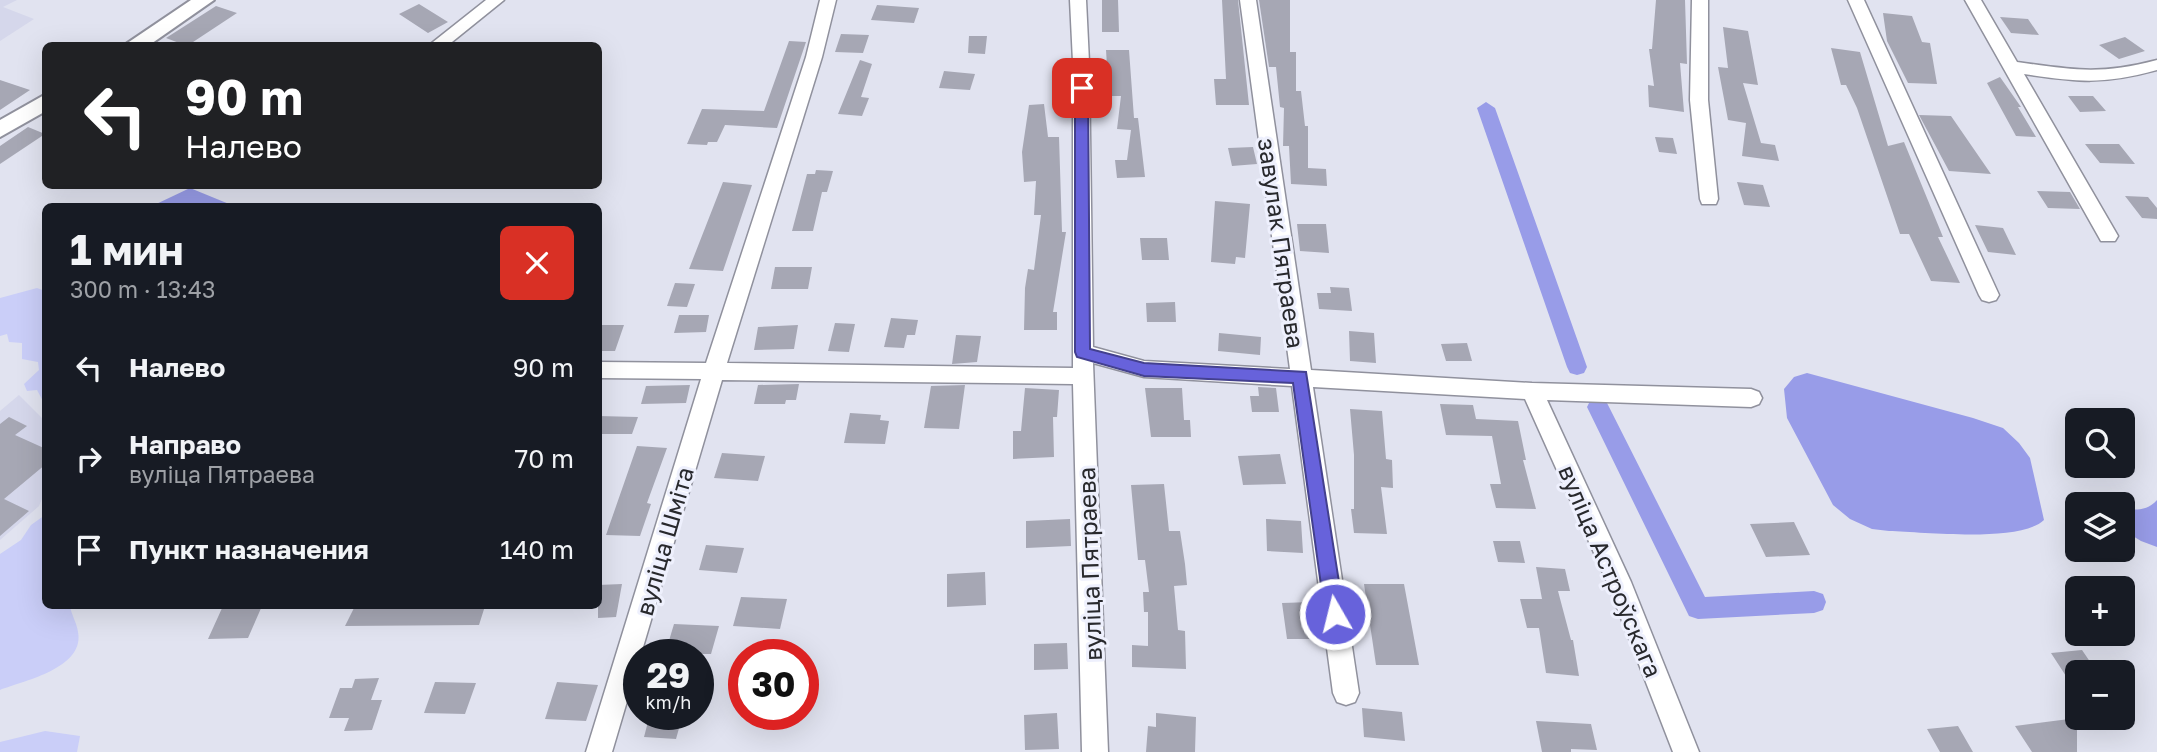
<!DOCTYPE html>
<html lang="ru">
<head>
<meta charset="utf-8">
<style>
	body { margin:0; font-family:"Golos Text",sans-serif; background:#20242c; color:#f1f3f6; height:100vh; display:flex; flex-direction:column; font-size:26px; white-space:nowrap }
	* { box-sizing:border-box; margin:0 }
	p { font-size:23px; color:#9ea1a6 }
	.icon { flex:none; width:38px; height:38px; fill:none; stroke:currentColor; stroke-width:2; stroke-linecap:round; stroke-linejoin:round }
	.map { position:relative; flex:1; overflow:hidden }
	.sheet { position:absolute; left:42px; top:203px; width:560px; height:406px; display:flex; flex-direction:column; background:#171b24; border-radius:10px; box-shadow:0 7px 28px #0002 }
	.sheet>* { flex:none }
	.guide { position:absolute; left:42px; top:42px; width:560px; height:147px; border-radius:10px; box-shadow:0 7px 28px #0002; background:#202124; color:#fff; overflow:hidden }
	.controls { position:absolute; left:2065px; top:408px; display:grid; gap:14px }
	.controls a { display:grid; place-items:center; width:70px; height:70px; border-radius:10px; background:#171b24; box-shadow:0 7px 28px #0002; font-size:35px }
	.speed { position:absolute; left:623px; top:639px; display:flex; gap:14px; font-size:35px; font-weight:700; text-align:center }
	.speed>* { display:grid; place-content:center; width:91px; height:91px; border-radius:50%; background:#171b24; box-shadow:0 7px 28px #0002; line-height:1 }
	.speed small { font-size:18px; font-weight:400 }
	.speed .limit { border:10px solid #d22; background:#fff; color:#111 }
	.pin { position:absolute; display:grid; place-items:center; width:60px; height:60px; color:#fff; margin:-30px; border-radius:14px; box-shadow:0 4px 10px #0006 }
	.me { position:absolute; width:77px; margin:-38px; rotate:352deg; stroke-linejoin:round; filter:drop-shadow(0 0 5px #0008) }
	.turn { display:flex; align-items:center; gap:24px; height:147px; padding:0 28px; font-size:32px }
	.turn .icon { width:91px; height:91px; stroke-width:2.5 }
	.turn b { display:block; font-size:49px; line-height:60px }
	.round { display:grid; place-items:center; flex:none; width:74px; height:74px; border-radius:10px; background:#20242c }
	.headline { display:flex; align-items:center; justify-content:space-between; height:119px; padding:0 28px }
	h1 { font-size:42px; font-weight:700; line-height:52px }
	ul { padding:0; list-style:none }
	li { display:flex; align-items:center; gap:21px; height:91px; padding:0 28px }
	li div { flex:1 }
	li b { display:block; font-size:26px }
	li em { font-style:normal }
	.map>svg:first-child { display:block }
	.built { fill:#d5d7eb }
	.green { fill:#cacef8 }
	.water { fill:#989ce8 }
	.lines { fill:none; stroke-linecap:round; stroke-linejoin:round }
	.canal { fill:#989ce8; fill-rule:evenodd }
	.building { fill:#a6a7b4 }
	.minor-casing { stroke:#90919d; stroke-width:3 }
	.major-casing { stroke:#90919d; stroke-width:4 }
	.minor { fill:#fff; fill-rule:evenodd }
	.major { fill:#fff; fill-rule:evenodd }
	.route { fill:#6762db; stroke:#43408e; stroke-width:2 }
	.labels { text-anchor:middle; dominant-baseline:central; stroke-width:6; stroke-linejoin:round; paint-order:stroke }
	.street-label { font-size:24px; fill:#28292d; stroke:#eef0fd }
</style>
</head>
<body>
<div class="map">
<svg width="2157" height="752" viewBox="0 0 2157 752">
	<rect width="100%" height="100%" fill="#e1e3f0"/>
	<path class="built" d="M0,0H17L3,7L34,19L0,41Z
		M19,395L45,421V492L39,506L0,540V411Z"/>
	<path class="green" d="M37,288L45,291V405L37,390L27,391L24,384L39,370L38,362L22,359V343L9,342L7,334L0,336V298Z
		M45,515L46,606H70C71,614 77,623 78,632C85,668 24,681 0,690V554L21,540L31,525Z
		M45,731L80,736L77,752H0V742Z"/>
	<path class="water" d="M190,188L234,206H152Z
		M1807,373L1973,418L2003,428L2019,443L2030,458L2044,520C2020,543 1925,532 1889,531L1872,529L1850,519L1833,505L1787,418L1784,389L1794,377Z
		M2157,500V547L2141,541L2123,530V509C2137,510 2147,511 2157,500Z"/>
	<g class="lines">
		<path class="canal" d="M1486,102L1495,108L1587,367L1584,373L1577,375L1570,373L1567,367L1477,108Z
			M1598,398L1606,401L1705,597L1814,591L1823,594L1826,602L1823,610L1814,613L1698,619L1689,616L1587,407L1590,401Z"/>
	</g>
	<path class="building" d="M1102,0H1118L1119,32H1102Z
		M1222,0H1238L1249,105H1216L1214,79H1226Z
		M1259,0H1290V52H1296V91H1301L1305,126H1308V168L1326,169L1327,186L1291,184L1289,146H1283L1284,108L1280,107L1276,67H1269Z
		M1656,0H1685L1687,64L1680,63L1684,112L1649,107L1648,85L1654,86L1649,49H1652Z
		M419,4L448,22L428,33L399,14Z
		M877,5L919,8L914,23L871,20Z
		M216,6L237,13L187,46L166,38Z
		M1883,13L1912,16L1922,42L1930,43L1937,84L1908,83L1887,41Z
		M2000,17L2028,19L2039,35L2011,33Z
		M1723,27L1748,31L1758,85L1743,83L1761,143L1775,145L1779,161L1742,156L1746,123L1728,120L1718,67L1728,68Z
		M841,34L869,35L863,53L835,52Z
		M969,36H987L985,54L968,53Z
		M2125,37L2145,51L2119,59L2099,45Z
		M789,41L806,42L777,128L725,125L717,142H708L707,145L687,144L702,109L764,111Z
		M1831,48L1860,52L1888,146L1904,142L1943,237H1938L1960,283L1931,281L1909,234H1900L1857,108L1846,85H1841Z
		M1106,50H1129L1134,118H1138L1145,177L1117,178L1115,160H1127L1131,130L1117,129L1121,96H1109Z
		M860,60L872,64L861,97L869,98L862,116L838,114Z
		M944,71L975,74L970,90L939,88Z
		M2000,77L2021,107H2018L2036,137L2016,136L1987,83Z
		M0,80L30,90L0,110Z
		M2068,96H2093L2106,111L2080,112Z
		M1044,104L1048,137H1059L1062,232H1066L1053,312H1057V330H1024L1025,288L1028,269L1034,270L1041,215H1034L1036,181L1024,182L1022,152L1029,105Z
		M1919,115L1951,116L1991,174L1949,171Z
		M28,127L45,134L0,164V146Z
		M1655,137L1673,138L1677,154L1659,152Z
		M2085,144H2119L2135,164L2100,163Z
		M1253,147L1257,164L1232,166L1228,148Z
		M816,170L833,171L827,192H822L813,231H792L807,174H815Z
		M723,182L752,185L723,271L689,269Z
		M1737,182L1763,185L1770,207L1744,205Z
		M2037,191L2070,192L2080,209L2048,208Z
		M2125,196L2148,197L2157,208V219L2142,218Z
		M1215,201L1250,204L1245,258L1236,257L1235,264L1211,262Z
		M1297,224H1326L1329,253L1300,251Z
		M1975,225L2003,228L2016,255L1988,252Z
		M1140,238H1167L1169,260H1142Z
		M775,267H812L808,289H771Z
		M675,283L695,284L687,307L667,306Z
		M1330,287L1349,288L1352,311L1319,309L1317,293H1331Z
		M1175,302L1176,322H1147L1146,303Z
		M679,315H709L706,332L674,333Z
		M891,318L918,320L915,335H907L904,348L884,347Z
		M835,323L855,324L849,352L828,351Z
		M598,325H624L615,351H598Z
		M798,325L794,349L754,350L758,327Z
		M1349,331L1374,333L1376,363L1350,361Z
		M1219,333L1261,337L1260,355L1218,351Z
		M956,335L981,336L977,362L952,364Z
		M1467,343L1472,361H1446L1441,344Z
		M799,384L796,400H786L785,404H754L758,385Z
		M690,385L686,403L641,404L646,386Z
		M965,385L959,429L924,428L931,386Z
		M1258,387L1276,388L1279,412H1252L1250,396H1259Z
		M1025,388L1059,390L1057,417H1053L1054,457L1013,459V431H1021Z
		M1145,388H1182L1184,420H1190L1191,437H1151Z
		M1440,404L1473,405L1476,419L1518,421L1526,460H1523L1536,509L1496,508L1490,484H1501L1492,436L1446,435Z
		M1350,409L1382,411L1386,459L1392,460L1393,488L1381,487L1387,534L1354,533L1351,509H1354V455Z
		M850,413L881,415L880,420L889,421L885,444L844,443Z
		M598,416L638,417L632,434H598Z
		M9,417L27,426L15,435L46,449V464L4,499L29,511L0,536V424Z
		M637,446L667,448L647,503L651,504L640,536L606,535Z
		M722,453L765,456L758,481L714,478Z
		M1280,454L1286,484L1243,485L1238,456Z
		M1164,484L1169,531H1180L1185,564L1187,585L1174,586L1178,630L1185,631L1186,669L1132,667V645L1148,646V612H1144L1143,592H1149L1145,560H1138L1131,485Z
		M1070,519L1071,546L1026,548V521Z
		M1266,519L1301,521L1303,553L1267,551Z
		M1794,522L1810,555L1766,557L1750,524Z
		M1493,541H1520L1525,563L1498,562Z
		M706,545L744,548L737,573L699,570Z
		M1536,567L1565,569L1570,591H1558L1571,640H1573L1579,676L1546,673L1539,628H1527L1520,599H1542Z
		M985,572L986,605L947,607V574Z
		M622,584L616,617L598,618V585Z
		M1364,584H1404L1419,665H1376Z
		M741,597L787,599L780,629L733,626Z
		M1312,602L1318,639H1287L1282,603Z
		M223,606H262L248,638L208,639Z
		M355,606H485L479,625L345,626Z
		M674,624L719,626L711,654H665Z
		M1067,643L1068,669L1034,670V644Z
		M2082,650L2097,672H2077V693L2051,653Z
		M379,678L371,700H382L372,730L344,731L349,718H329L340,688H352L355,679Z
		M435,682L476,683L465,714L424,713Z
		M557,682L598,685L586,721L545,719Z
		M1362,708L1402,712L1405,741L1364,737Z
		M1057,713L1059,749L1025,750L1024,715Z
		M1156,713L1196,717L1195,752H1146L1148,726L1156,727Z
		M650,714H683L676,739L644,737Z
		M2077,718V752H2032L2015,726Z
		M1536,721L1591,724L1597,750L1571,749V752H1542Z
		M1958,726L1973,752H1940L1927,729Z"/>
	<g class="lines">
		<g class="minor-casing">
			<path id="minor" d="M486,0H504L447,46H428Z
				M820,0H836L822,57L727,363L1073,368V62L1070,0H1086L1089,62L1093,347L1144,361L1290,369L1240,0H1256L1311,370L1532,383L1751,389L1759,392L1762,398L1759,404L1751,407L1547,400L1631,582L1699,752H1673L1607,582L1525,399L1313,387L1359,693L1355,702L1346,705L1337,702L1333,693L1292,386L1144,377L1093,363L1108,752H1082L1073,384L722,380L612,752H586L701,379L598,378V362L706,363L806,57Z
				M1692,0H1708V100L1718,199L1716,204H1702L1700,199L1690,100Z
				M1848,0H1864L1999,295L1996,300L1989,302L1982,300L1979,295Z
				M1965,0H1981L2017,62C2074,70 2100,75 2157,60V70C2102,85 2079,82 2024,74L2118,236L2115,241H2101Z"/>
		</g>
		<g class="major-casing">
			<path id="major" d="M191,0H214L148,46H123Z
				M46,94V111L0,137V120Z"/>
		</g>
		<use href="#minor" class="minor"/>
		<use href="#major" class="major"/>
	</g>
	<path class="route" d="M1082,84L1088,88L1090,349L1144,363L1306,372L1344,614L1341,620L1335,623L1328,620L1325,614L1293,383L1144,376L1077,357L1075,352V88Z"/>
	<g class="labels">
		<g class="street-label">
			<text transform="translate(1282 243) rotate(82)">завулак Пятраева</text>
			<text transform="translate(664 541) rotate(-74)">вуліца Шміта</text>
			<text transform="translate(1089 564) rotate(-92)">вуліца Пятраева</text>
			<text transform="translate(1611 571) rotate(67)">вуліца Астроўскага</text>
		</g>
	</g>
</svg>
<div class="controls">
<a><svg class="icon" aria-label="search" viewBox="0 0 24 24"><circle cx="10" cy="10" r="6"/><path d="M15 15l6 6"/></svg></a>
<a><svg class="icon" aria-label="layers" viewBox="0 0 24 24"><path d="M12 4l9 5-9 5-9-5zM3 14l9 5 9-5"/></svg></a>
<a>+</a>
<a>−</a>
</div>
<div class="speed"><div>29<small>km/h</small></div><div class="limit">30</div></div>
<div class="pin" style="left:1082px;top:88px;background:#d93025"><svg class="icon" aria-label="arrive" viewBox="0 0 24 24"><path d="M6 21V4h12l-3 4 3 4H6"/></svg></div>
<svg class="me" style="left:1335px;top:614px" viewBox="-20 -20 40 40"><circle r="17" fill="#6762db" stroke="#fff" stroke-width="3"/><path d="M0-11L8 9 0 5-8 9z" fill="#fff"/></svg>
<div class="guide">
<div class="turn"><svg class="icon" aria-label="left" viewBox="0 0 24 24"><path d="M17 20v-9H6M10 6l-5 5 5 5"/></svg><div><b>90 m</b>Налево</div></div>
</div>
<section class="sheet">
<div class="headline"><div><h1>1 мин</h1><p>300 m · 13:43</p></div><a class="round" style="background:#d93025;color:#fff"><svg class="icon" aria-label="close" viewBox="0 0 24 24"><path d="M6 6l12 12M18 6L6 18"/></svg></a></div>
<ul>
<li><svg class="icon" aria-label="left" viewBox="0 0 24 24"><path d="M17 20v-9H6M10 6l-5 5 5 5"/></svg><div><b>Налево</b></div><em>90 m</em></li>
<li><svg class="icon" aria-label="right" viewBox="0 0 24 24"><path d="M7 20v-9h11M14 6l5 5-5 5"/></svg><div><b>Направо</b><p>вуліца Пятраева</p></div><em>70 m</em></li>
<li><svg class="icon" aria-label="arrive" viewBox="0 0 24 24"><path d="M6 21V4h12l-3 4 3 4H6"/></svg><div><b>Пункт назначения</b></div><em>140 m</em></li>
</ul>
</section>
</div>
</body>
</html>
